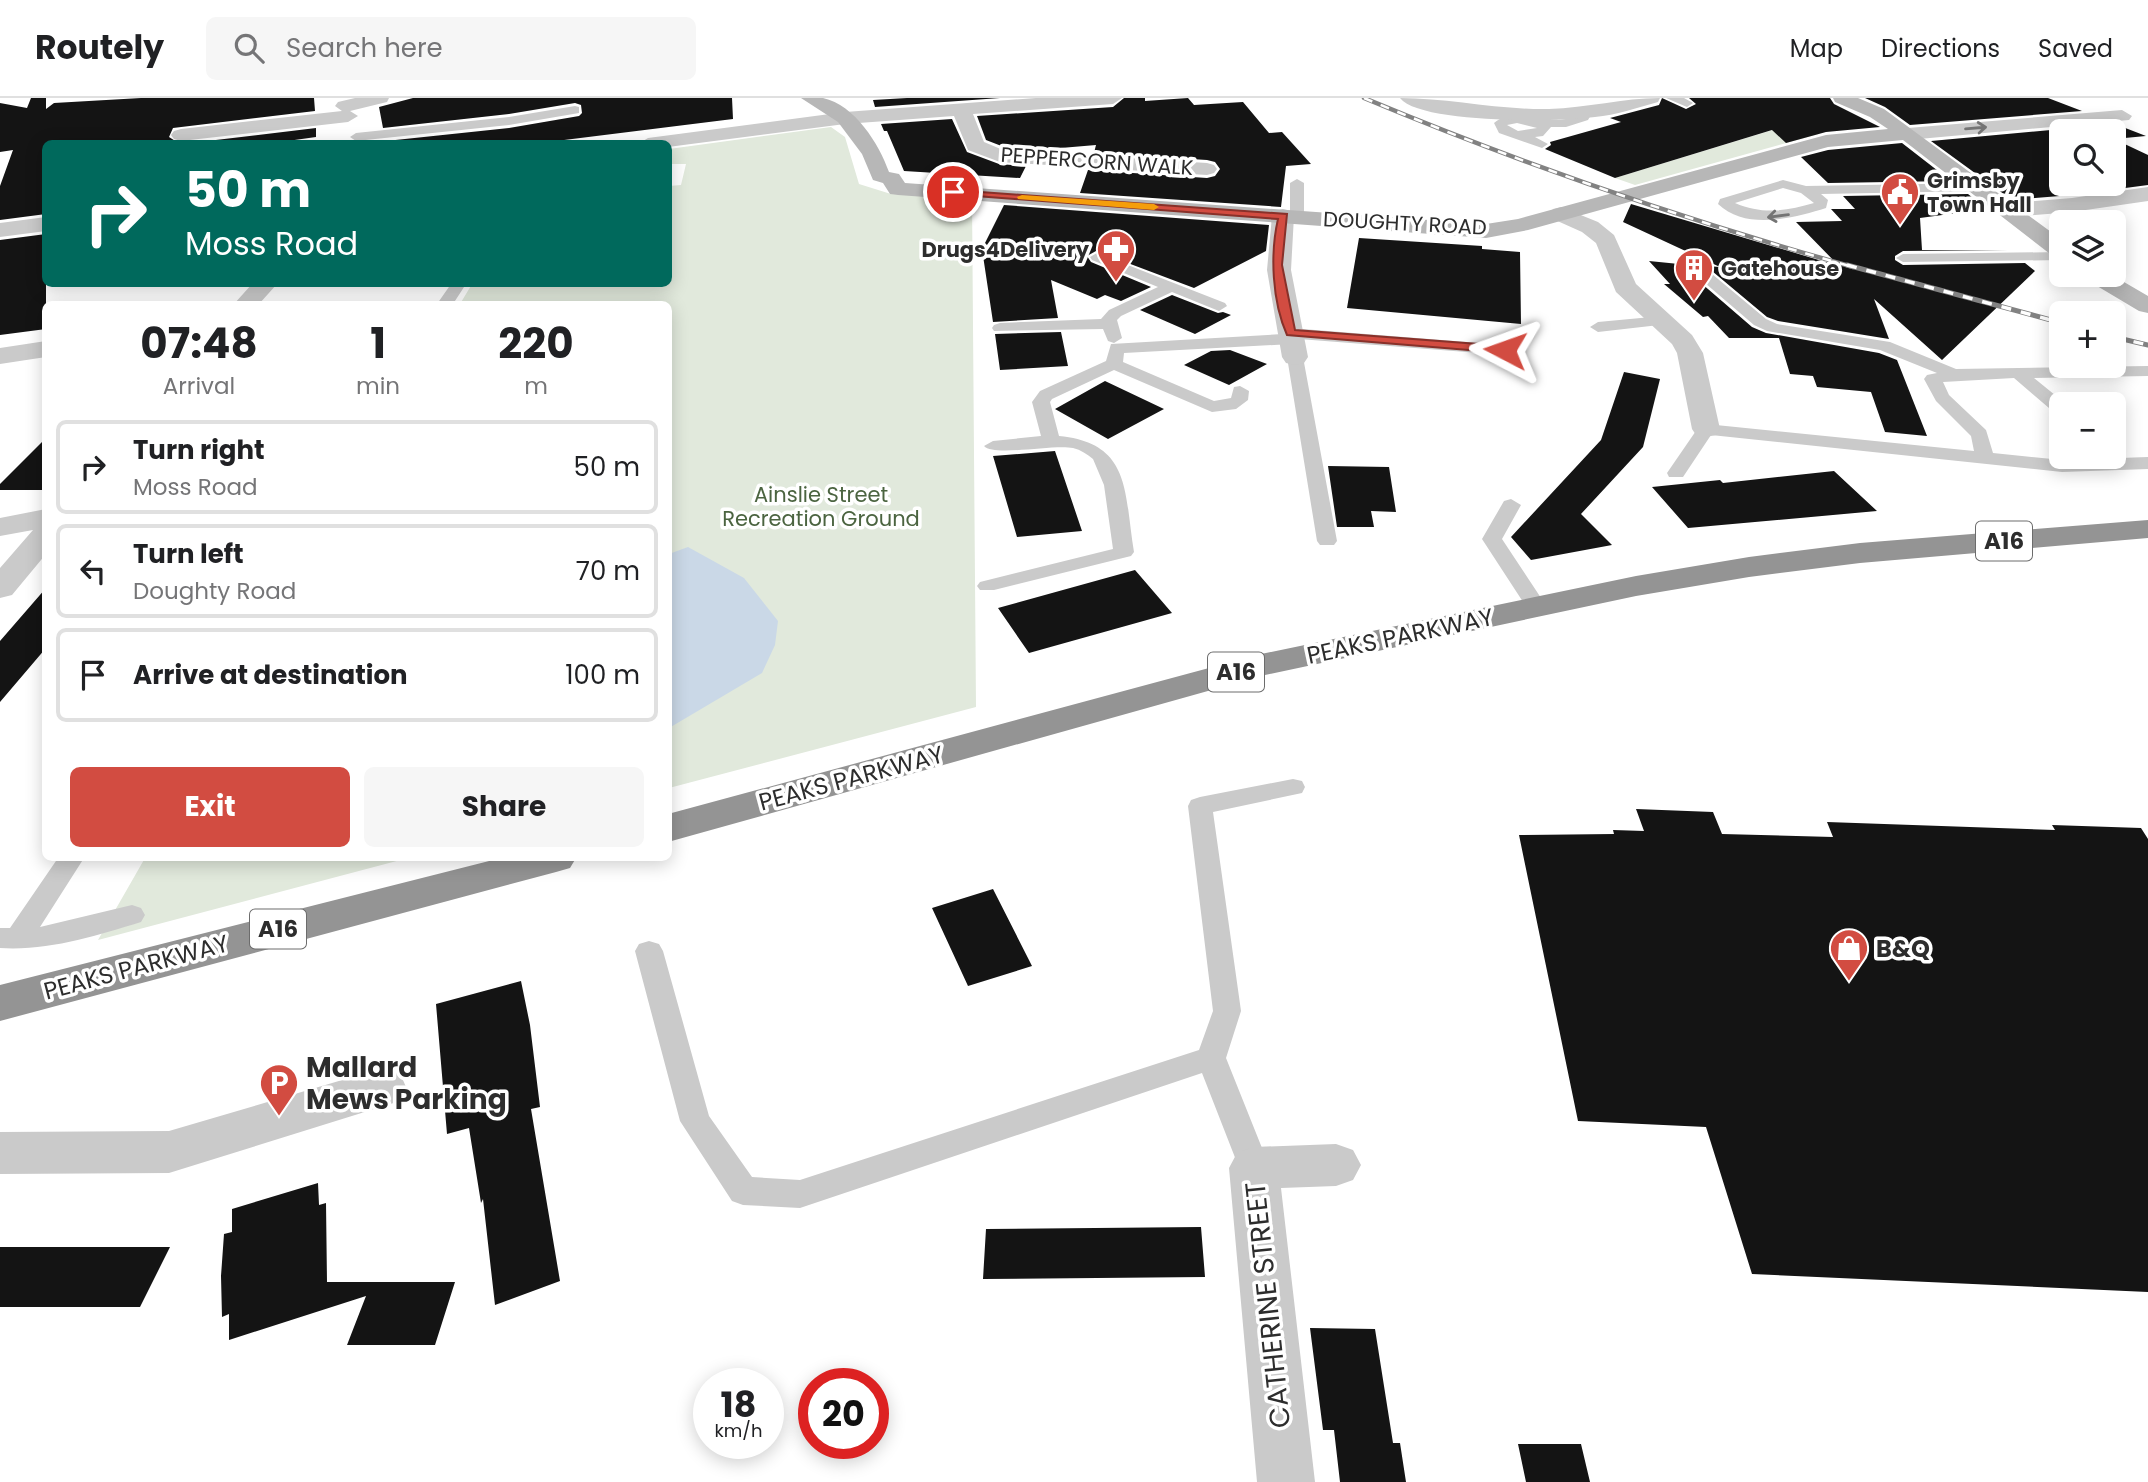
<!DOCTYPE html>
<html lang="en">
<head>
<meta charset="utf-8">
<style>
	body { margin:0; font-family:Poppins,sans-serif; background:#f6f6f6; color:#202124; height:100vh; display:flex; flex-direction:column; font-size:26px; white-space:nowrap }
	* { box-sizing:border-box; margin:0 }
	p { font-size:23px; color:#757577 }
	.icon { flex:none; width:38px; height:38px; fill:none; stroke:currentColor; stroke-width:2; stroke-linecap:round; stroke-linejoin:round }
	.map { position:relative; flex:1; overflow:hidden }
	.details { position:absolute; left:42px; top:203px; width:630px; height:560px; display:flex; flex-direction:column; background:#fff; border-radius:10px; box-shadow:0 4px 18px #0003 }
	.details>* { flex:none }
	.hud { position:absolute; left:42px; top:42px; width:630px; height:147px; border-radius:10px; box-shadow:0 4px 18px #0003; background:#00695c; color:#fff; overflow:hidden }
	.tools { position:absolute; left:2049px; top:21px; display:grid; gap:14px }
	.tools a { display:grid; place-items:center; width:77px; height:77px; border-radius:10px; background:#fff; box-shadow:0 4px 18px #0003; font-size:35px }
	.speed { position:absolute; left:693px; top:1270px; display:flex; gap:14px; font-size:35px; font-weight:700; text-align:center }
	.speed>* { display:grid; place-content:center; width:91px; height:91px; border-radius:50%; background:#fff; box-shadow:0 4px 18px #0003; line-height:1 }
	.speed small { font-size:18px; font-weight:400 }
	.speed .limit { border:10px solid #d22; background:#fff; color:#111 }
	.pin { position:absolute; display:grid; place-items:center; width:60px; height:60px; color:#fff; margin:-30px; border:4px solid #fff; border-radius:50%; box-shadow:0 2px 7px #0007 }
	.me { position:absolute; width:77px; margin:-38px; rotate:274deg; stroke-linejoin:round; filter:drop-shadow(0 0 5px #0008) }
	.turn { display:flex; align-items:center; gap:24px; height:147px; padding:0 28px; font-size:32px }
	.turn .icon { width:91px; height:91px; stroke-width:2.5 }
	.turn b { display:block; font-size:49px; line-height:60px }
	.eta { display:flex; justify-content:space-evenly; align-items:center; height:119px; text-align:center }
	.eta b { font-size:42px; font-weight:700; line-height:49px }
	.primary-button { display:flex; gap:14px; margin-top:auto; padding:14px 28px }
	.primary-button a { flex:1; height:80px; border-radius:10px; background:#d24c41; color:#fff; font-size:28px; font-weight:700; line-height:80px; text-align:center }
	.primary-button a+a { background:#f6f6f6; color:#202124 }
	ul { padding:0; list-style:none }
	li { display:flex; align-items:center; gap:21px; height:94px; margin:0 14px 10px; padding:0 14px; border:4px solid #e0e0e0; border-radius:10px }
	li div { flex:1 }
	li b { display:block; font-size:26px }
	li em { font-style:normal }
	header { display:flex; align-items:center; gap:42px; box-sizing:border-box; height:98px; padding:0 35px; background:#fff; border-bottom:2px solid #e0e0e0 }
	header strong { font-size:33px }
	nav { display:flex; gap:38px; margin-inline-start:auto; font-size:24px }
	.search { width:490px; height:63px; background:#f6f6f6; display:flex; align-items:center; gap:18px; box-sizing:border-box; padding:0 24px; border-radius:10px; color:#757577; font-size:26px }
	.map>svg:first-child { display:block }
	.green { fill:#e1e9dc }
	.water { fill:#cad8e7 }
	.building { fill:#141414 }
	.lines { fill:none; stroke-linecap:round; stroke-linejoin:round }
	.lane { fill:#cacaca; fill-rule:evenodd }
	.street { fill:#cacaca; fill-rule:evenodd }
	.secondary { fill:#b7b7b7; fill-rule:evenodd }
	.highway { fill:#949494; fill-rule:evenodd }
	.rail-far1-casing { stroke:#828282; stroke-width:4.5 }
	.rail-casing { stroke:#828282; stroke-width:5 }
	.rail-far1 { stroke:#fff; stroke-width:2.5; stroke-dasharray:9; stroke-linecap:butt }
	.rail { stroke:#fff; stroke-width:3.5; stroke-dasharray:10; stroke-linecap:butt }
	.oneway { stroke:#747474 }
	.route { fill:#d24c41; stroke:#88312a; stroke-width:2 }
	.slow { fill:#f59e0b }
	.labels { text-anchor:middle; dominant-baseline:central; stroke-width:7; stroke-linejoin:round; paint-order:stroke }
	.far-street-label { font-size:21px; fill:#2d2d2d; stroke:#fff }
	.far-poi-label { font-size:21px; font-weight:bold; fill:#2d2d2d; stroke:#fff; text-anchor:start }
	.far-park-label { font-size:21px; fill:#4b6440; stroke:#fff }
	.shield { fill:#fff; stroke:#6c6c6c; stroke-width:2 }
	.shield-label { font-size:23px; font-weight:bold; fill:#2d2d2d }
	.street-label { font-size:24px; fill:#2d2d2d; stroke:#fff }
	.poi-label { font-size:24px; font-weight:bold; fill:#2d2d2d; stroke:#fff; text-anchor:start }
	.near-poi-label { font-size:28px; font-weight:bold; fill:#2d2d2d; stroke:#fff; text-anchor:start }
	.near-street-label { font-size:28px; fill:#2d2d2d; stroke:#fff }
</style>
</head>
<body>
<header>
<strong>Routely</strong>
<div class="search"><svg class="icon" aria-label="search" viewBox="0 0 24 24"><circle cx="10" cy="10" r="6"/><path d="M15 15l6 6"/></svg>Search here</div>
<nav><a>Map</a><a>Directions</a><a>Saved</a></nav>
</header>
<div class="map">
<svg width="2148" height="1384" viewBox="0 0 2148 1384">
	<rect width="100%" height="100%" fill="#fff"/>
	<path class="green" d="M1792,26L1819,36L1635,87L1615,80Z
		M831,29L845,39L859,86L891,96L972,100L976,609L669,690L668,206H460L472,186H668L669,88L681,87L686,66H669V51Z
		M145,760H408L98,842Z"/>
	<path class="water" d="M688,449L744,480L778,523L775,547L762,575L669,630V456Z"/>
	<path class="building" d="M31,0H46V11L54,5L141,0H314L315,13L173,30L169,39L180,46H46V116L0,122V88L13,52L0,54V5L27,10Z
		M413,0H732L733,21L532,46H386V43L509,30L579,18L582,15L581,7L575,5L509,16L383,30L379,9Z
		M907,0H1000L875,9L873,2Z
		M1124,0H1145V3L1188,0L1194,7L1243,4L1269,35L1282,34L1311,66L1286,68L1281,109L1080,95L1088,72L1207,80L1215,78L1220,71L1215,64L1207,62L1094,55L1096,47L1037,52L1004,49L986,42L977,18L1113,9Z
		M1662,0L1686,11L1696,6L1689,0H1830L1834,6L1880,29L1826,34L1786,45L1772,32L1615,80L1545,51L1551,47L1550,44L1621,24L1610,20L1659,7Z
		M1865,0H2048L2082,13L1910,27L1885,9Z
		M952,21L967,54L999,66L1026,68L1020,80L904,73L887,33H884L881,26Z
		M2115,26L2146,38L2114,41V33H2062V86H2114V41L2148,57V87L2072,97L2012,102L1931,43Z
		M316,30V39L266,46H182Z
		M1902,45L1951,83L1828,85L1801,59L1828,52Z
		M1968,96L1987,111L1920,120L1922,152H2008L1903,153L1895,158V162L1903,167L2025,165L2035,173L1942,262L1874,201L1889,241L1778,223L1767,219L1706,168L1720,169L1623,124L1631,106L1839,168L1796,124L1842,123L1831,111H1855L1843,98Z
		M1004,107L1269,127L1266,153L1194,190L1096,153L1087,158L1091,164L1151,189L1121,203L1105,197L1097,201L1051,182L1058,220L993,224L982,151Z
		M46,136V231L0,237V142Z
		M1359,140L1482,148V151L1520,154L1521,226L1347,210Z
		M1649,163L1679,166L1752,229L1766,235L1879,255L1897,262L1927,338L1885,334L1871,294L1817,289L1813,278L1790,276L1779,240H1729L1708,218L1703,219L1664,186H1670Z
		M1172,197L1218,215L1223,214L1231,217L1195,236L1140,212Z
		M1061,234L1068,268L1000,272L995,236Z
		M1230,252L1267,266L1229,287L1184,267L1211,253Z
		M1624,274L1660,281L1643,349L1581,416L1612,447L1531,462L1511,439L1601,342Z
		M1105,283L1164,311L1108,341L1055,311Z
		M46,340V392H0V386Z
		M1055,353L1082,433L1017,439L993,358Z
		M1328,368L1389,369L1396,414L1371,413L1374,429H1337Z
		M1834,373L1877,413L1688,430L1652,389L1720,382L1723,385Z
		M1135,472L1172,515L1029,555L998,510Z
		M46,490V550L0,604V543Z
		M1636,711L1713,714L1722,736L1833,739L1827,724L2055,732L2052,727L2141,730L2148,741V1194L1752,1176L1706,1029L1578,1023L1519,737L1614,736L1613,732L1644,733Z
		M993,791L1032,868L968,888L932,810Z
		M521,883L530,927L540,1009L531,1011L560,1183L495,1207L483,1101L481,1105L469,1030L447,1036L436,906Z
		M318,1085L319,1107L326,1105L327,1184H455L435,1247H347L366,1198L229,1242V1216L222,1219L221,1178L224,1136L232,1134V1111Z
		M1201,1129L1205,1179L983,1181L986,1131Z
		M0,1149H170L140,1209H0Z
		M1310,1230L1375,1231L1393,1345H1400L1406,1384H1340L1334,1332H1323Z
		M1518,1346H1581L1590,1384H1526Z"/>
	<g class="lines">
		<path class="lane" d="M1666,0H1684L1693,5L1687,9Z
			M575,8L579,9V15L509,27L356,43L350,39L356,35L509,19Z
			M1586,11L1592,15L1588,22L1566,29H1551L1543,38L1535,39L1548,46L1542,50L1499,35L1494,25C1514,8 1543,25 1566,21C1575,19 1579,14 1586,11ZM1517,25L1537,30L1518,33L1507,27Z
			M1297,81L1304,85V119L1297,123L1290,119V85Z
			M1783,82L1806,88L1980,85L1987,89L1980,93L1821,96L1828,102L1826,110C1794,120 1746,133 1718,106L1720,101ZM1783,90L1801,95L1814,105C1786,113 1763,117 1735,105Z
			M2062,154V162L1903,164L1896,160L1903,156Z
			M1097,155L1225,205L1227,208L1219,213L1172,194L1121,218L1117,222L1122,240L1114,245L1108,243L1103,231L994,233L992,230L994,227L1000,225L1101,221L1109,212L1158,189L1092,162L1090,159Z
			M1689,159L1694,161L1766,221L1777,226L1890,244L1956,271L2148,268V278L2034,280L2066,306H2062V317L2056,316L2014,280L1943,284L1949,297L1986,332L1993,355L2062,362L2148,359V371L2062,374L1711,337L1683,379H1669L1667,375L1700,327L1706,326L1974,353L1971,338L1936,303L1924,281L1927,277L1937,275L1880,252L1767,233L1754,227L1684,167L1681,164Z
			M451,186H466L453,206H437Z
			M1662,218L1670,223L1668,226L1598,234L1590,229L1598,224Z
			M1290,230L1505,247L1513,252L1505,257L1299,241L1291,246L1124,255L1123,264L1214,303L1231,300L1234,289L1240,288L1249,293L1248,302L1236,311L1212,314L1114,272L1052,301L1050,304L1059,338C1132,345 1124,395 1134,454L1131,458L994,492H980L977,488L980,484L1113,451L1104,387L1093,361C1087,356 1081,352 1073,350C1053,346 994,359 984,348L993,343L1041,338L1032,304L1040,293L1106,263L1111,246L1283,236L1284,232Z
			M1295,254L1303,259L1337,443L1334,447H1320L1317,443L1287,259Z
			M1511,401L1521,407L1502,441L1547,509L1543,513H1529L1482,441L1504,403Z
			M1293,681L1302,683L1305,689L1302,695L1213,714L1241,913L1226,960L1270,1070L1265,1080L1254,1084L1243,1080L1202,975L800,1110L743,1107L732,1103L680,1023L635,853L639,846L649,843L659,846L663,853L709,1018L752,1079L800,1082L1199,952L1213,913L1188,708L1191,702L1200,699Z
			M58,760H84L40,829L132,807L141,810L145,817L141,824C95,838 49,853 0,850V830H10Z"/>
		<path class="street" d="M355,0H389L387,4L350,13L358,18L348,24L181,43L174,41L171,37L174,33L181,31L342,13L335,8L338,4Z
			M1036,0H1122L1113,6L973,16L984,44L1003,52L1207,65L1214,67L1217,71L1214,75L1207,77L1000,64L968,52L954,18L845,26L668,49V46H638L648,40L845,14Z
			M1400,0C1449,0 1498,12 1549,11C1587,10 1623,0 1660,0L1658,4C1637,10 1616,17 1595,19C1561,24 1420,26 1400,0Z
			M2122,12L2132,18L2129,22L1908,42L1901,40L1898,36L1901,32L1908,30Z
			M2148,89V103L2072,114L2008,119L2000,117L1997,112L2000,107L2008,105L2072,100Z
			M1561,109L1598,124L1614,137L1636,186L1692,237L1703,255L1720,331L1716,337L1706,339L1696,337L1692,331L1677,255L1672,246L1616,194L1596,145L1582,134L1553,121L1550,116L1553,111Z
			M1283,111L1291,113L1294,118L1291,172L1308,259L1304,265L1295,267L1286,265L1282,259L1267,172L1272,118L1275,113Z
			M46,119V133L0,139V125Z
			M252,186H277L259,206H234Z
			M46,243V259L0,266V250Z
			M46,411V456L12,497L0,500V470L33,432L0,438V420Z
			M383,970L400,975L406,989L400,1003L169,1075L0,1076V1034L169,1033Z
			M1336,1046L1353,1052L1361,1067L1353,1082L1336,1088L1281,1090L1315,1384H1257L1229,1070L1237,1055L1254,1049Z"/>
		<path class="secondary" d="M801,0C807,0 817,0 823,0C855,7 879,46 889,74L899,76L905,85L1486,126L1518,121L1826,37L1888,31L1870,19L1835,4L1833,0H1858L1884,11L2062,142V161L2054,159L1903,42L1828,49L1528,132L1486,140L898,97L890,96L883,85L873,82L862,56L838,24Z
			M2083,177H2112L2148,198V215L2139,213L2087,182Z"/>
		<path class="highway" d="M2148,422V440L1860,465L1749,479L1636,498L1265,577L668,744V716L1261,556L1636,478L1749,459L1860,445Z
			M501,760H576L570,770L556,774L0,923V887Z"/>
		<g class="rail-far1-casing">
			<path id="rail-far1" d="M1364,0C1524,67 1686,122 1853,169"/>
		</g>
		<g class="rail-casing">
			<path id="rail" d="M1847,167L2062,225
				M2114,239L2148,247"/>
		</g>
		<use href="#rail-far1" class="rail-far1"/>
		<use href="#rail" class="rail"/>
	</g>
	<defs><path id="oneway-shaft" d="M-6 0H5M1.5-3L5.5 0L1.5 3" fill="none" stroke-width="1.6" stroke-linecap="round" stroke-linejoin="round" transform="scale(1.75)"/></defs>
	<g class="oneway">
		<use href="#oneway-shaft" transform="translate(1976 30) rotate(-5)"/>
		<use href="#oneway-shaft" transform="translate(1778 118) rotate(173)"/>
	</g>
	<path class="route" d="M953,92L1287,116L1282,167L1295,232L1505,248L1510,252L1505,255L1287,237C1272,203 1270,156 1278,121L950,96V93Z"/>
	<path class="slow" d="M1022,97L1154,106L1159,109L1154,112L1018,101L1017,99Z"/>
	<defs>
		<g id="civic-pin" transform="scale(2.0125)"><path d="M0 17L-7.5 6A9.5 9.5 0 1 1 7.5 6Z" fill="#d24c41" stroke="#fff"/><path d="M-.6-6.5H3V-4.5H.6V-3L4-1V1h2V6H-6V1h2V-1L-.6-3ZM-1.2 2.5V6h2.4V2.5Z" fill="#fff"/></g>
		<g id="pharmacy-pin" transform="scale(2.0125)"><path d="M0 17L-7.5 6A9.5 9.5 0 1 1 7.5 6Z" fill="#d24c41" stroke="#fff"/><path d="M-2-6h4v4h4v4h-4v4h-4v-4h-4v-4h4Z" fill="#fff"/></g>
		<g id="building-pin" transform="scale(2.0125)"><path d="M0 17L-7.5 6A9.5 9.5 0 1 1 7.5 6Z" fill="#d24c41" stroke="#fff"/><path d="M-4-6H4V6H1V3H-1V6H-4ZM-2.5-4.3h1.7v1.8h-1.7ZM.8-4.3h1.7v1.8H.8ZM-2.5-1h1.7V.8h-1.7ZM.8-1h1.7V.8H.8Z" fill="#fff"/></g>
		<g id="shop-pin" transform="scale(2.0125)"><path d="M0 17L-7.5 6A9.5 9.5 0 1 1 7.5 6Z" fill="#d24c41" stroke="#fff"/><path d="M-5-2.5h2.3a2.7 3.5 0 0 1 5.4 0H5L5.5 6h-11ZM-1.5-2.5h3a1.5 2.3 0 0 0-3 0Z" fill="#fff"/></g>
		<g id="parking-pin" transform="scale(2.0125)"><path d="M0 17L-7.5 6A9.5 9.5 0 1 1 7.5 6Z" fill="#d24c41" stroke="#fff"/><path d="M-3.5-5.5H1a3.5 3.5 0 0 1 0 7H-1V5.5H-3.5ZM-1-3.4V-.6H.8a1.4 1.4 0 0 0 0-2.8Z" fill="#fff"/></g>
	</defs>
	<g fill-rule="evenodd">
		<use href="#civic-pin" x="1900" y="94"/>
		<use href="#pharmacy-pin" x="1116" y="151"/>
		<use href="#building-pin" x="1694" y="170"/>
		<use href="#shop-pin" x="1849" y="850"/>
		<use href="#parking-pin" x="279" y="985"/>
	</g>
	<g class="labels">
		<g class="far-street-label">
			<text transform="translate(1097 63) rotate(4)">PEPPERCORN WALK</text>
			<text transform="translate(1405 125) rotate(3)">DOUGHTY ROAD</text>
		</g>
		<g class="far-poi-label">
			<text x="1927" y="82">Grimsby<tspan x="1927" dy="24">Town Hall</tspan></text>
			<text x="1089" y="151" text-anchor="end">Drugs4Delivery</text>
			<text x="1721" y="170">Gatehouse</text>
		</g>
		<g class="far-park-label">
			<text x="821" y="396">Ainslie Street<tspan x="821" dy="24">Recreation Ground</tspan></text>
		</g>
		<g class="shield">
			<rect x="1976" y="423.5" width="56" height="39" rx="5"/>
			<rect x="1208" y="554.5" width="56" height="39" rx="5"/>
			<rect x="250" y="811.5" width="56" height="39" rx="5"/>
		</g>
		<g class="shield-label">
			<text x="2004" y="443">A16</text>
			<text x="1236" y="574">A16</text>
			<text x="278" y="831">A16</text>
		</g>
		<g class="street-label">
			<text transform="translate(1400 538) rotate(-12)">PEAKS PARKWAY</text>
			<text transform="translate(851 680) rotate(-15)">PEAKS PARKWAY</text>
			<text transform="translate(136 869) rotate(-15)">PEAKS PARKWAY</text>
		</g>
		<g class="poi-label">
			<text x="1876" y="850">B&amp;Q</text>
		</g>
		<g class="near-poi-label">
			<text x="306" y="969">Mallard<tspan x="306" dy="32">Mews Parking</tspan></text>
		</g>
		<g class="near-street-label">
			<text transform="translate(1268 1207) rotate(-96)">CATHERINE STREET</text>
		</g>
	</g>
</svg>
<div class="tools">
<a><svg class="icon" aria-label="search" viewBox="0 0 24 24"><circle cx="10" cy="10" r="6"/><path d="M15 15l6 6"/></svg></a>
<a><svg class="icon" aria-label="layers" viewBox="0 0 24 24"><path d="M12 4l9 5-9 5-9-5zM3 14l9 5 9-5"/></svg></a>
<a>+</a>
<a>−</a>
</div>
<div class="speed"><div>18<small>km/h</small></div><div class="limit">20</div></div>
<div class="pin" style="left:953px;top:94px;background:#d93025"><svg class="icon" aria-label="arrive" viewBox="0 0 24 24"><path d="M6 21V4h12l-3 4 3 4H6"/></svg></div>
<svg class="me" style="left:1505px;top:252px" viewBox="-20 -20 40 40"><path d="M0-17L14 15 0 8-14 15z" fill="#d24c41" stroke="#fff" stroke-width="4"/></svg>
<div class="hud">
<div class="turn"><svg class="icon" aria-label="right" viewBox="0 0 24 24"><path d="M7 20v-9h11M14 6l5 5-5 5"/></svg><div><b>50 m</b>Moss Road</div></div>
</div>
<section class="details">
<div class="eta">
<div><b>07:48</b><p>Arrival</p></div>
<div><b>1</b><p>min</p></div>
<div><b>220</b><p>m</p></div>
</div>
<ul>
<li><svg class="icon" aria-label="right" viewBox="0 0 24 24"><path d="M7 20v-9h11M14 6l5 5-5 5"/></svg><div><b>Turn right</b><p>Moss Road</p></div><em>50 m</em></li>
<li><svg class="icon" aria-label="left" viewBox="0 0 24 24"><path d="M17 20v-9H6M10 6l-5 5 5 5"/></svg><div><b>Turn left</b><p>Doughty Road</p></div><em>70 m</em></li>
<li><svg class="icon" aria-label="arrive" viewBox="0 0 24 24"><path d="M6 21V4h12l-3 4 3 4H6"/></svg><div><b>Arrive at destination</b></div><em>100 m</em></li>
</ul>
<div class="primary-button"><a>Exit</a><a>Share</a></div>
</section>
</div>
</body>
</html>
